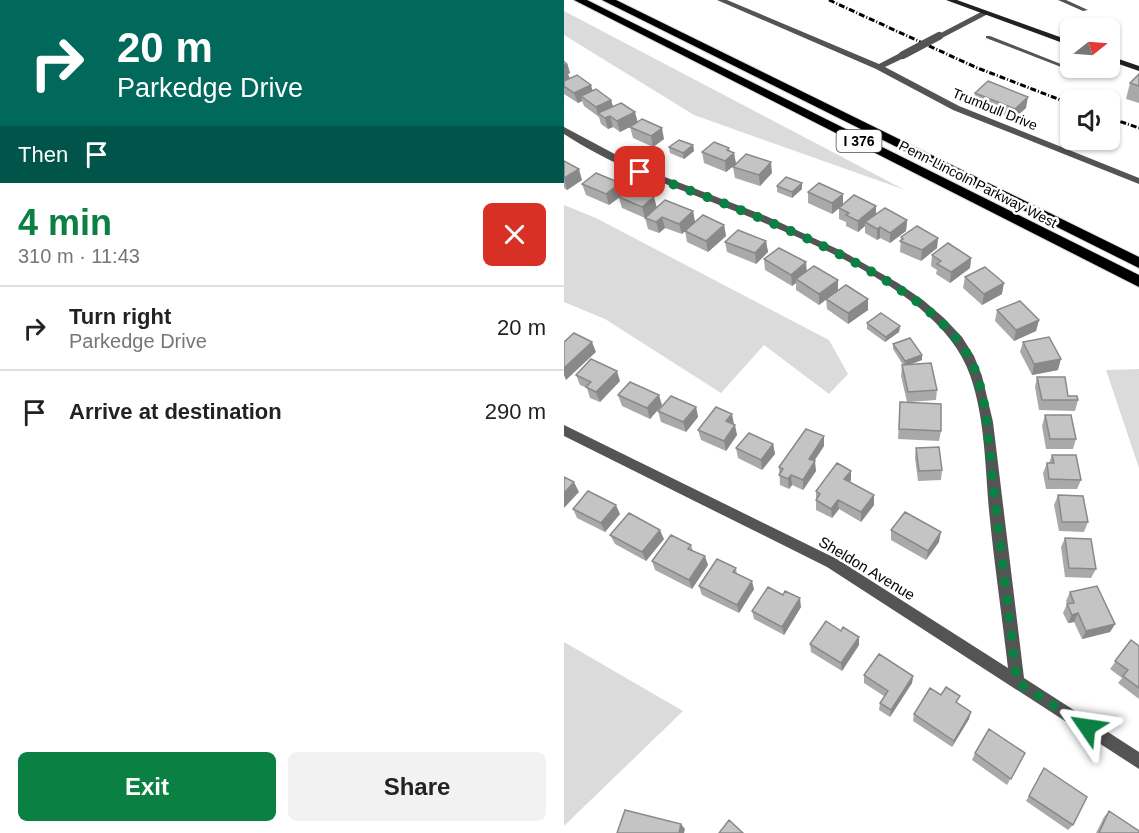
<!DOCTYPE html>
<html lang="en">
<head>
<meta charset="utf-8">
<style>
	body { margin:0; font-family:Helvetica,sans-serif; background:#f2f2f2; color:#222; height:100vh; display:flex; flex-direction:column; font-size:22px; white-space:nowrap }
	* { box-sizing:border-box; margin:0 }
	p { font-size:20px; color:#767676 }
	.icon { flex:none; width:33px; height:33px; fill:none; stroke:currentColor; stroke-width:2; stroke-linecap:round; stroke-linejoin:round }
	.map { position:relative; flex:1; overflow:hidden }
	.sheet { display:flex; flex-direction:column; background:#fff; width:564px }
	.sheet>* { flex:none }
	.banner { background:#00695c; color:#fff; overflow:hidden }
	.needle { width:39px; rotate:73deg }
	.controls { position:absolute; left:496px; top:18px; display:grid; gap:12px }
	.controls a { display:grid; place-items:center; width:60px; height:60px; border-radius:9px; background:#fff; box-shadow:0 2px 4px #0004; font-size:30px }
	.pin { position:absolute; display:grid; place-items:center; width:51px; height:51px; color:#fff; margin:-26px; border-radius:12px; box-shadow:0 3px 9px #0006 }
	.me { position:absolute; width:66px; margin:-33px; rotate:302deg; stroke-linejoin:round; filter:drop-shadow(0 0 4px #0008) }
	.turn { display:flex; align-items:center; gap:21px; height:126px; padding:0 18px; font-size:27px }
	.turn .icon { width:78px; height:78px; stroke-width:2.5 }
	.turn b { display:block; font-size:42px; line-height:51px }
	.then { display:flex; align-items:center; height:57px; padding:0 18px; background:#0003; gap:12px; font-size:22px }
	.round { display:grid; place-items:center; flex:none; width:63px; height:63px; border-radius:9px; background:#f2f2f2 }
	.headline { display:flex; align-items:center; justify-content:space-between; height:102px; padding:0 18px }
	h1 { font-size:36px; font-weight:700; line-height:45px; color:#0b8043 }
	.action { display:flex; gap:12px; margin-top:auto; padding:12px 18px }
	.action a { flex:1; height:69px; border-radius:9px; background:#0b8043; color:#fff; font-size:24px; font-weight:700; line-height:69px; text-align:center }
	.action a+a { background:#f2f2f2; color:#222 }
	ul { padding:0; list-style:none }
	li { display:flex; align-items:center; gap:18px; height:84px; padding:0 18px; border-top:2px solid #e0e0e0 }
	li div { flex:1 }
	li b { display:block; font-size:22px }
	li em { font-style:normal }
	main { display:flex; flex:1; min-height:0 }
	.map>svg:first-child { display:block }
	.green { fill:#dbdbdb }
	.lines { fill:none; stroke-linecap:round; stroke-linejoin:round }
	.motorway-casing { stroke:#dbdbdb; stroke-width:2 }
	.service { fill:#545454; fill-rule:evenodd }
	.minor { fill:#545454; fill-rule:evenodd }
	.secondary { fill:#212121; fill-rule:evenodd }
	.motorway { fill:#000; fill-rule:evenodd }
	.rail { stroke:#000; stroke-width:3; stroke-dasharray:6 2 1 2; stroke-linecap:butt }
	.minor-bridge { stroke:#545454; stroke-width:8 }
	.wall { fill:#a9a9a9 }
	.shaded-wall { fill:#898989 }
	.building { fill:#c4c4c4; stroke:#898989; stroke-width:1.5 }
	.route { stroke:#0b8043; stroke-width:10; stroke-dasharray:0 18 }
	.labels { text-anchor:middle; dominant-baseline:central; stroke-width:5; stroke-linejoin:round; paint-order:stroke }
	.far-street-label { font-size:14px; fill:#000; stroke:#fff }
	.shield { fill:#fff; stroke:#4c4c4c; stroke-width:1.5 }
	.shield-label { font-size:14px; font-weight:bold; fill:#000 }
	.street-label { font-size:15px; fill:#000; stroke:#fff }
</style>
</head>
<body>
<main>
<section class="sheet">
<div class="banner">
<div class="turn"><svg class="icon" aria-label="right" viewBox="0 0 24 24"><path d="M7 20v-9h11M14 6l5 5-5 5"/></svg><div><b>20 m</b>Parkedge Drive</div></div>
<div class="then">Then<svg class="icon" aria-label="arrive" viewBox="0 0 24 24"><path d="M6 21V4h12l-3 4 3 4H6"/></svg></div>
</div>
<div class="headline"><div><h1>4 min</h1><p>310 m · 11:43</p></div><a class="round" style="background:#d93025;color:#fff"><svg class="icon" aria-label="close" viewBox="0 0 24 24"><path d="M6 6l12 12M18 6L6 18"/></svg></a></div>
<ul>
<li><svg class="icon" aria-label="right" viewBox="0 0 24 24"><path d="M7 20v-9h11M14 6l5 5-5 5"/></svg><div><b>Turn right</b><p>Parkedge Drive</p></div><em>20 m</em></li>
<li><svg class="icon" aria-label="arrive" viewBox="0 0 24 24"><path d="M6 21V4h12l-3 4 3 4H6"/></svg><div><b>Arrive at destination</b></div><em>290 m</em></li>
</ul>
<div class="action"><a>Exit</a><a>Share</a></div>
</section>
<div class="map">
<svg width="575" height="833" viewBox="0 0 575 833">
	<rect width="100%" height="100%" fill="#fff"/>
	<path class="green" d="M0,11L341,190L130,115L0,35Z
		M0,205L32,218L265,340L284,374L265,394L200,345L157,393L41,319L0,302Z
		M575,369V468L542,370Z
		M0,642L119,711L0,826Z"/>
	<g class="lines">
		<g class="motorway-casing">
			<path id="motorway" d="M10,0H23L575,275V287Z
				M38,0H52L575,257V268Z"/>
		</g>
		<path class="service" d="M494,0H502L524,10L519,11Z
			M422,36H426L507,68H520L514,72H510L422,38Z"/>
		<path class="minor" d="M153,0H163L315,64L336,53H342V57L321,67L395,106L575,178V184L389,110L312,69Z
			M417,12L424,14L378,38L371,36Z
			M0,127L75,167L202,216L280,252L334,283L359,300L380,318L398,337L410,356L418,376L429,422L460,678L575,752V769L263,567L0,436V425L273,559L444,668C438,615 430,563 425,510C421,465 421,418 406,375C370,270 162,212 68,170C44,160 22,148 0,134Z"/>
		<path class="secondary" d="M382,0H393L507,41V46Z
			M546,56L575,66V71L546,61Z"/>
		<use href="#motorway" class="motorway"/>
		<path class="rail" d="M265,0L411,67L507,104
			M546,118L575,128"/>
		<path class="minor-bridge" d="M339,55L375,36"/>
	</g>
	<path class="wall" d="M0,60L3,63L6,73L4,74L6,78L47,100L49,106L100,139L89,147L69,138L66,127L69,125L56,132L49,127L44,129L37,124L35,117L20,106L18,101L14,103L0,94Z
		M575,74V103L562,99L566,83Z
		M411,93L462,108L449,119L409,103Z
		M129,145L130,151L120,159L106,153L105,147Z
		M138,152H166L170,153L172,164L162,172L140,163Z
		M0,161L18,180L3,190L0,188Z
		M169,167L208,173L196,186L171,178Z
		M238,183V189L228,198L213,192V186Z
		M18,184L59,194L93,208L129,211L131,222L124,229L160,225L162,236L144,252L123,242L121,231L118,234L101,228L95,233L84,229L81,218L92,209L81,218L58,208L55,198L45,205L22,195Z
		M244,192L279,194V204L312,206V214L343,220L342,231L326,243L316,238L313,240L301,233V226L294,232L282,226V222L275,219V208L268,214L244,203Z
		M337,237L374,238L373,248L357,261L336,252Z
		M202,241L204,252L192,264L163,252L161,242Z
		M368,255L407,258L406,268L386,283L372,274L373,270L367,266Z
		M200,259L274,280V291L304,310L284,324L263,309L262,299L255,305L232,290V283L228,286L201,270Z
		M401,277L438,294L418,305L399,288Z
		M433,310L475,320L472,331L450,341L431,321Z
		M303,323L336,326L335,332L321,342L303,329Z
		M459,342L494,370L468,375L456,352Z
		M329,344L358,355V360L346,365L373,390L372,400L345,402L377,431L375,441L334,439L336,402H343L337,376L338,365H339L329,349Z
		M12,375L56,381L36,402L26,398L23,388L16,385Z
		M473,377L504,396L514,400L511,411L475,410L471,387Z
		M54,395L98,405L86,419L58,406Z
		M132,407L134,417L122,432L97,422L94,411Z
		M481,415L512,439L509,449H482L478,426Z
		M169,424L173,435L162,451L137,440L134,430Z
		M260,436V446L250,461L252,471L239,490L228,485L225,489L216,485L215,467Z
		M209,444L211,454L198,470L174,458L172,448Z
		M352,448L378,470L377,480L354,481L351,458Z
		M488,455L517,480L513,489H482L479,473L483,463H485Z
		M287,471V480L286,482L310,505L297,522L275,509L268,518L252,510V491Z
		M494,495L524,522L520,532L495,531L490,505Z
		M9,509L56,514L41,532L13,518Z
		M327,530L375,542L362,560L327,540Z
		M46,535L100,539L82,561L51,544Z
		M501,538L532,569L527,578L501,577L497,547Z
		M127,545L129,551L144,565L128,589L91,570L88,561Z
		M172,568L173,574L190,589L175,613L138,595L135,586Z
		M506,592L551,624L546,632L518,639L510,622L504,623L499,613L503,604L502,601Z
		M237,607L220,635L190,619L188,611Z
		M277,631L295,637V645L278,671L247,652L246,644Z
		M567,640L575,646V699L554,683L558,678L546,669Z
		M300,675L349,676L348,683L326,717L315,710L316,703L320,696L300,683Z
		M377,695L393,703L405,719L388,747L349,721L350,714Z
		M411,753H461L443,785L408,760Z
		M480,768L509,825L504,830L462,801Z
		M545,811L575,833H532L540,817Z"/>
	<path class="shaded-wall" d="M3,63L6,73L4,74L6,80L0,83V64Z
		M27,85L30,96H17L18,101L14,103L10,93Z
		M464,97L462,108L449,119L451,109Z
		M47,100L50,111L34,113L35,117V118L32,107Z
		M71,112L74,123L56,132L53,121Z
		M46,116L49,127L44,129L41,118Z
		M98,128L100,139L89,147L87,136Z
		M129,145L130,151L120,159L119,153Z
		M165,148L166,156L170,153L172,164L162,172L161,161L163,150Z
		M207,162L208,173L196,186L195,175Z
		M15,169L18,180L3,190L0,178Z
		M56,183L59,194L45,205L42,194Z
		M238,183V189L228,198V192Z
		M279,194V205L268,214V203Z
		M90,197L93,208L81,218L78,207Z
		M312,206V217L301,222V226L294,232V221Z
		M129,211L131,222L118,234L115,224Z
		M98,217L101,228L95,233L92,222Z
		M343,220L342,231L326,243V233Z
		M160,225L162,236L144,252L142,241Z
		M316,227V238L313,240V229Z
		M374,238L373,248L357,261L358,250Z
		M202,241L204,252L192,264L191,253Z
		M407,258L406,268L386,283L387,272Z
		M242,262L243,273L232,279V283L228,286L227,275Z
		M274,280V291L255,305V294Z
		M440,283L438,294L418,305L420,294Z
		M304,299V310L284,324V313Z
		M475,320L472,331L450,341L452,330Z
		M336,326L335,332L321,342L322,337Z
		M28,342L32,352L2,380L0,375V368Z
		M358,355V360L340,366L341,361Z
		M497,359L494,370L468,375L470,364Z
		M53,371L56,381L36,402L32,392Z
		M95,395L98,405L86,419L83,408Z
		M132,407L134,417L122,432L119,422Z
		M168,414L170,424L164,431L162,421Z
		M171,425L173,435L162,451L160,441Z
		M260,436V446L245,469V459Z
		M209,444L211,454L198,470L197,460Z
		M251,461L252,471L239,490V480Z
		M287,471V480L281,489L280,479Z
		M227,475L228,485L225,489L224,479Z
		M10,482L15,492L0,508V493Z
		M310,495V505L297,522V512Z
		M274,500L275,509L268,518L267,509Z
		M52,505L56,514L41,532L37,523Z
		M96,530L100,539L82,561L78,552Z
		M377,532L375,542L362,560L364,551Z
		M141,556L144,565L128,589L125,580Z
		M188,581L190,589L175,613L173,605Z
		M236,598L237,607L220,635L218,627Z
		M514,613L510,622L504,623L508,615Z
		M551,624L546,632L518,639L522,631Z
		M295,637V645L278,671L277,663Z
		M349,676L348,683L326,717L327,710Z
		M407,712L405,719L388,747L390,741Z
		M117,824L121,829L120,833H115Z"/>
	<path class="building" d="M575,74V86L566,83Z
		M13,75L27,85L10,93L0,86V81Z
		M424,81L464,97L451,109L411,93Z
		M32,89L47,100L32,107L17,96Z
		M57,103L71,112L53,121L46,116L41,118L34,113Z
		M78,119L98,128L87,136L66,127Z
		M115,140L129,145L119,153L105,147Z
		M150,142L165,148L163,150L170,153L161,161L138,152Z
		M182,154L207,162L195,175L169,167Z
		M0,161L15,169L0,178Z
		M32,173L56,183L42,194L18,184Z
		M222,177L238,183L228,192L213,186Z
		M255,183L279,194L268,203L244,192Z
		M67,188L90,197L78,207L55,197Z
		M290,195L312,206L294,221L282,215L285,213L275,208Z
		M101,200L129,211L115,224L98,217L92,222L81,218Z
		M321,208L343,220L326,233L316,227L313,229L301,222Z
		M139,215L160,225L142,241L121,231Z
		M353,226L374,238L358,250L336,241L339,239L337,237Z
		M174,230L202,241L191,253L161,242Z
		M384,243L407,258L387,272L373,264L377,261L368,255Z
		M215,248L242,262L227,275L200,259Z
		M250,266L274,280L255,294L232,279Z
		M421,267L440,283L420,294L401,277Z
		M282,285L304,299L284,313L262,299Z
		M456,301L475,320L452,330L433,310Z
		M317,313L336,326L322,337L303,323Z
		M10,333L28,342L0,368V342Z
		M485,337L497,359L470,364L459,342Z
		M346,338L358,355L341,361L329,344Z
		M27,359L53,371L32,392L22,387L27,382L12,375Z
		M367,363L373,390L344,392L338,365Z
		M473,377H501L504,396H513L514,400H478Z
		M66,382L95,395L83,408L54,395Z
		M107,396L132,407L119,422L94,411Z
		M336,402L377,404V431L335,429Z
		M152,407L168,414L162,421L171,425L160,441L134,430Z
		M481,415H507L512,439H486Z
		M242,429L260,436L245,459L251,461L239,480L227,475L224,479L215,475L219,469L215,467Z
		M185,433L209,444L197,460L172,448Z
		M375,447L378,470L355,471L352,448Z
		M488,455H512L517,480L485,479L483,463H490Z
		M273,463L287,471L280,479L310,495L297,512L274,500L267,509L252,500L256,494L252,491Z
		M0,477L10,482L0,493Z
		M24,491L52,505L37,523L9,509Z
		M494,495L519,496L524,522H498Z
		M341,512L377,532L364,551L327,530Z
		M65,513L96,530L78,552L46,535Z
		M107,535L127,545L124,549L141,556L125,580L88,561Z
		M501,538L527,539L532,569L505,568Z
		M153,559L172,568L169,572L188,581L173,605L135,586Z
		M533,586L551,624L522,631L514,613L508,615L503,604L510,603L506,592Z
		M204,587L219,595L221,591L236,598L218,627L188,611Z
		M262,621L277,631L279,627L295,637L277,663L246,644Z
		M567,640L575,646V688L559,676L564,670L551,661Z
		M315,654L349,676L327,710L316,703L324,691L300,675Z
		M382,687L396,696L392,702L407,712L390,741L350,714L366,688L377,695Z
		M425,729L461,753L447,779L411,753Z
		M480,768L523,797L509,825L465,796Z
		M61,810L117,824L115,833H53Z
		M545,811L575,831V833H535Z
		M165,820L179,833H155Z"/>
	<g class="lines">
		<path class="route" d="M76,172C166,206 383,278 413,376C424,410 425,449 429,484C437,550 445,616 453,682L523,727"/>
	</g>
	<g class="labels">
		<g class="far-street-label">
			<text transform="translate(431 109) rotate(22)">Trumbull Drive</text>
			<text transform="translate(414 184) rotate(27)">Penn-Lincoln Parkway West</text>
		</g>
		<rect class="shield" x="272.5" y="130" width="45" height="22" rx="4.5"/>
		<g class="shield-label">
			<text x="295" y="141">I 376</text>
		</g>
		<g class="street-label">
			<text transform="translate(303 568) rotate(31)">Sheldon Avenue</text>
		</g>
	</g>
</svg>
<div class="controls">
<a><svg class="needle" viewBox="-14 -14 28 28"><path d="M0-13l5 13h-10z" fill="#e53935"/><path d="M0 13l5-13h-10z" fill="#767676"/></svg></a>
<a><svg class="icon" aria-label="sound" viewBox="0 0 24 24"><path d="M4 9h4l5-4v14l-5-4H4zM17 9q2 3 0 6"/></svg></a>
</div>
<div class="pin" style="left:76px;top:172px;background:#d93025"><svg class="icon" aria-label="arrive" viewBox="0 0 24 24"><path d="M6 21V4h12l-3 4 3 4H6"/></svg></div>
<svg class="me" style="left:523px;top:727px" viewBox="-20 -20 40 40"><path d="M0-17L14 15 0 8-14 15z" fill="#0b8043" stroke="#fff" stroke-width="4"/></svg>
</div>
</main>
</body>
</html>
